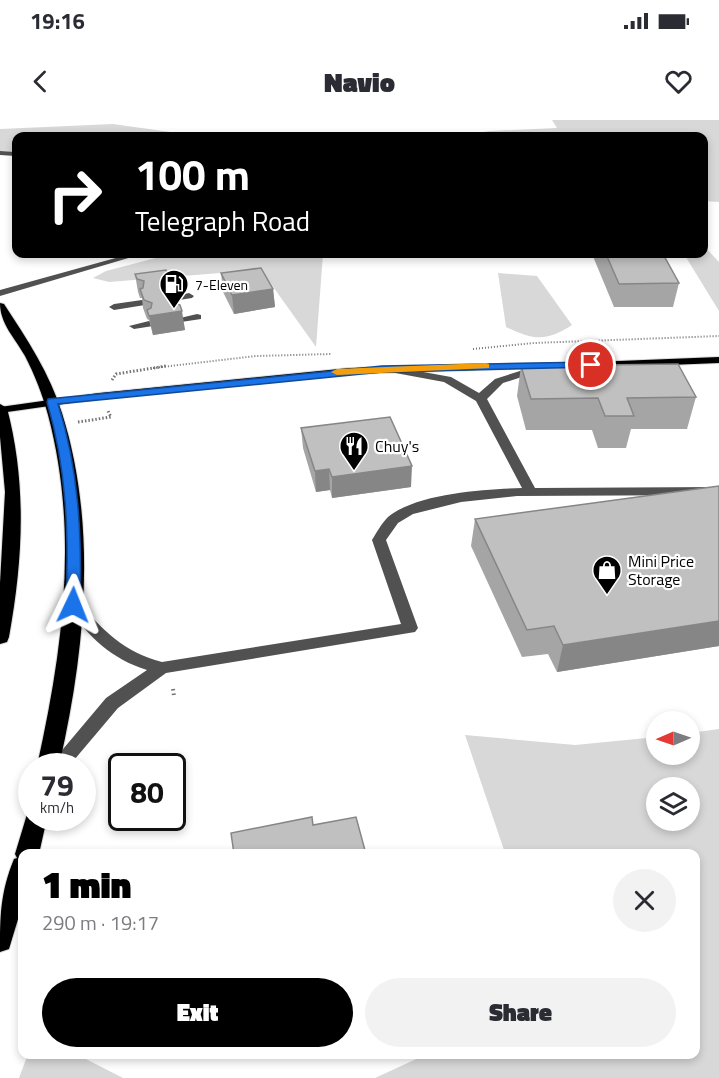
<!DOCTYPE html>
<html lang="en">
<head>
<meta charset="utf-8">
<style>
	body { margin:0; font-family:"Titillium Web",sans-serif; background:#f2f2f3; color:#2b2b33; height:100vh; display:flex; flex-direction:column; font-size:22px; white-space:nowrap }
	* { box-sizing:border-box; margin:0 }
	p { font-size:20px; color:#7c7c81 }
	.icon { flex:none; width:33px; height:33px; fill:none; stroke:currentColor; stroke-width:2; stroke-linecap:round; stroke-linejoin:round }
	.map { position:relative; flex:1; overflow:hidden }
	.details { position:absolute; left:18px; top:729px; width:682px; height:210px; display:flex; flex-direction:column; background:#fff; border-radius:12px; box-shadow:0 3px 9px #0003 }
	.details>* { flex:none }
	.guide { position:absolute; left:12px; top:12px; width:696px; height:126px; border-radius:12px; box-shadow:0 3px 9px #0003; background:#000; color:#fff; overflow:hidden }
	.needle { width:39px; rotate:268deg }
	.controls { position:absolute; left:646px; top:591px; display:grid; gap:12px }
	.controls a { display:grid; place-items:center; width:54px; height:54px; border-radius:50%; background:#fff; box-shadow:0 3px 9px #0003; font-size:30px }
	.speed { position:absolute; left:18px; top:633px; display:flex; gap:12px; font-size:30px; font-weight:700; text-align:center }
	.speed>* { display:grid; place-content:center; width:78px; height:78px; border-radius:50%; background:#fff; box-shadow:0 3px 9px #0003; line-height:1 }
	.speed small { font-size:15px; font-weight:400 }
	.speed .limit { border:3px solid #111; border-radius:9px; background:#fff; color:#111 }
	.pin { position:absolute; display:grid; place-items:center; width:51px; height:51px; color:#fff; margin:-26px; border:3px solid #fff; border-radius:50%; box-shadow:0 2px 6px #0007 }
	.me { position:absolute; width:66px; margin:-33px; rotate:2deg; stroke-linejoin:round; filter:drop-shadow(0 0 4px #0008) }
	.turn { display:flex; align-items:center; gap:21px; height:126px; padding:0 24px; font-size:27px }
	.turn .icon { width:78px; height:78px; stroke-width:2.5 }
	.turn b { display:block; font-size:42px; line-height:51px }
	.round { display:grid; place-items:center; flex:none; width:63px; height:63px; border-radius:32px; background:#f2f2f3 }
	.head { display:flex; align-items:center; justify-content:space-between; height:102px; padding:0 24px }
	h1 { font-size:36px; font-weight:800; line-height:45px; color:#000 }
	.primary-button { display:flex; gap:12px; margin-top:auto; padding:12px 24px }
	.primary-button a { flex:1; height:69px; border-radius:36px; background:#000; color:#fff; font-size:24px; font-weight:800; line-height:69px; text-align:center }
	.primary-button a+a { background:#f2f2f3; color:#2b2b33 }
	.status { display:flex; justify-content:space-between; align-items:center; height:42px; padding:0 30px; background:#fff; direction:ltr }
	.status svg { height:16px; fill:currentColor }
	header { display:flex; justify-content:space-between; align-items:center; height:78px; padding:0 24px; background:#fff; font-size:27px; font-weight:800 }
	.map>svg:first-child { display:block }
	.green { fill:#d8d8d8; fill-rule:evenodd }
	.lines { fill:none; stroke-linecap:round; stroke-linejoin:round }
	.major-casing { stroke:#dbdbdb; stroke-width:2 }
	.highway-casing { stroke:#dbdbdb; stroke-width:2 }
	.path-far2 { stroke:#737373; stroke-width:2; stroke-dasharray:1 2; stroke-linecap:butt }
	.path-far1 { stroke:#737373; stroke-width:3; stroke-dasharray:1.5 2; stroke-linecap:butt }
	.path { stroke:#737373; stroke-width:4; stroke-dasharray:1.5 3; stroke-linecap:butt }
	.minor { fill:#515151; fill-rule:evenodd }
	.major { fill:#000; fill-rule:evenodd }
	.highway { fill:#000; fill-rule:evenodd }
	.wall { fill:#a5a5a5 }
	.shaded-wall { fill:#868686 }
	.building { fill:#c0c0c0; stroke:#868686; stroke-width:1.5 }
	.route { fill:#1a73e8; stroke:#114b97; stroke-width:1.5 }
	.slow { fill:#f59e0b }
	.labels { text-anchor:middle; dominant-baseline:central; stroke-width:4.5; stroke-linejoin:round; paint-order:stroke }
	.far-poi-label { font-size:14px; fill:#000; stroke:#fff; text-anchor:start }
	.poi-label { font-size:16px; fill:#000; stroke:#fff; text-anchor:start }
</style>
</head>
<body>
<div class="status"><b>19:16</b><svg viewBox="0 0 49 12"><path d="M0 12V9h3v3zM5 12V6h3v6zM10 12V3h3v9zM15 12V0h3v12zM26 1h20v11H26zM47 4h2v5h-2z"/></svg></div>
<header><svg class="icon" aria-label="back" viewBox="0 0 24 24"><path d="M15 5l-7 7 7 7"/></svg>Navio<svg class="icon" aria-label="heart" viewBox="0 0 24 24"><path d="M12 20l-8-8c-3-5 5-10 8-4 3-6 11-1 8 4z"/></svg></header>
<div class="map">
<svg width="719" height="958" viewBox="0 0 719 958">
	<rect width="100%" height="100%" fill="#fff"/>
	<path class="green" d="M552,0H719V82L704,81V16H457L490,11L557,8Z
		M113,4L199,16H16V32L0,31V9Z
		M704,126L719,142V191L684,134H704Z
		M171,134H323L316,227L264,154L232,152L109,162L93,158L106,151Z
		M498,153L537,156L572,205C546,222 534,220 506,207Z
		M719,609V958H375L425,935L696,934V734L505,733L465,615L575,625L657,617V634H690V613ZM657,668H690V700H657Z
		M28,934L78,935L123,958H19Z"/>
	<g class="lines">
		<g class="major-casing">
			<path id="major" d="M719,237V243L593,248L588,245L593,242Z
				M542,243L546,244V248L349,254L99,279L0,293V287L99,273L349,248Z"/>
		</g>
		<g class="highway-casing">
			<path id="highway" d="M0,183L4,184C27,219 50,254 62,293C98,407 85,533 59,646H37C63,529 79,412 48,295C43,276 34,253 25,236C15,218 0,204 0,183Z
				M0,284L7,288C27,364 23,440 9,517L7,522L0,524V463L5,372L0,317Z
				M32,690V698H47L39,734H22V786L9,829L0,832C0,797 0,773 14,739L17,738L15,734L28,691Z"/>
		</g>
		<path class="path-far2" d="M473,229L534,223L719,216
			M153,248L256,236L331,234"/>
		<path class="path-far1" d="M112,260L116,254L166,246
			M78,302L111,297L108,291"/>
		<path class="path" d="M173,569L174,576"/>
		<path class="minor" d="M0,31L16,32V36L0,35Z
			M130,134H142L0,176V170Z
			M189,173L194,176L192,178L173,181L168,178Z
			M142,180L145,181V185L114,190L109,187L114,184Z
			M197,194L201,195V199L181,202L176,199Z
			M149,201L153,202V206L134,209L129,206Z
			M539,245L544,248L543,250L503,263L487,279L535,368L719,367V375L517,376L461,382L413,394L398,403L386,420L418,508L415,512L166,553L118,588L69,646H50L53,641L106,578L147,550C111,539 90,517 68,489L65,485L68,481H78C103,511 124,532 162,542L401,504L372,420C377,412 381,404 388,397C417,373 486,369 522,368L476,281L444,262L390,252L385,249L390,246L451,257L479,273L495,259Z"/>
		<use href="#major" class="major"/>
		<use href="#highway" class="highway"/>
	</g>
	<path class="wall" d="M592,134H663L679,163L673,187H614Z
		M221,153L273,169L275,187L234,194L223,172Z
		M135,154L169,156L170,163L177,177L185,210L153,215L149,200L147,199L143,188L142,178H140L138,172Z
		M521,246L696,277L687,309H631L626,328H598L592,310H526L517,276Z
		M301,308L411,367L332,378L330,370L316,372L303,328Z
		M719,366V526L557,552L548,534L522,537L471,426L475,399Z"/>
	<path class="shaded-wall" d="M45,134H63L46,138Z
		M169,156L172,175L163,160Z
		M273,169L275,187L234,194L232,175Z
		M177,177L179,191H182L185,210L153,215L149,196Z
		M412,346L411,367L332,378V357Z
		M329,349L330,370L316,372L315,351Z
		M719,501V526L557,552L563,525Z"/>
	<path class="building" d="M606,134H663L679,163L619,164Z
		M261,148L273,169L232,175L221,153Z
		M166,150L169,156L163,160L172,164L177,177L171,181L180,185L182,191L149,196L147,190L151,188L152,183L144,180L140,169L143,168L144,161L137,159L135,154Z
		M678,244L696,277L627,278L634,296H605L598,278L531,279L521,246Z
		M390,297L412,346L332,357L329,349L315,351L301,308Z
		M719,366V501L563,525L554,506L527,510L475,399Z
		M312,697L313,705L356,697L366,734H234L231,713Z"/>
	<path class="route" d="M591,242L596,245L594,247L382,252L58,284C79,350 82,416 80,485L73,489L66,485C69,415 67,349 47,282L48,279L382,246Z"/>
	<path class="slow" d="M486,243L489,244V248L337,255L331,252L337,249Z"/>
	<defs>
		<g id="fuel-pin" transform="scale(1.5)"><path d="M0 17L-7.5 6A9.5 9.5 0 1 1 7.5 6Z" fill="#000" stroke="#fff"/><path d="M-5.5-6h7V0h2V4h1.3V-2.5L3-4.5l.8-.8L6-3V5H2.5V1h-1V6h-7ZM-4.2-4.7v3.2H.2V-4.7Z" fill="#fff"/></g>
		<g id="restaurant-pin" transform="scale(1.5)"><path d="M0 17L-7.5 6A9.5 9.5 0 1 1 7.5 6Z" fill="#000" stroke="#fff"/><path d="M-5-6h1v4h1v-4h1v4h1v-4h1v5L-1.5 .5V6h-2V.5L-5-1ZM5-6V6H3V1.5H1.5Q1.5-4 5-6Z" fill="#fff"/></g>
		<g id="shop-pin" transform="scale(1.5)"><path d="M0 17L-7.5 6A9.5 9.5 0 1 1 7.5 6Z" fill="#000" stroke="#fff"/><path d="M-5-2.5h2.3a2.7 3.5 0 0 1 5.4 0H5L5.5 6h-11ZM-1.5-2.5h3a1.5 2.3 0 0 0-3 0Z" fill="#fff"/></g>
	</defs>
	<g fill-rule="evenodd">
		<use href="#fuel-pin" x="174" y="164"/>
		<use href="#restaurant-pin" x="354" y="326"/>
		<use href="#shop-pin" x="607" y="450"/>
	</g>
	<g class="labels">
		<g class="far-poi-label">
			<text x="195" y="164">7-Eleven</text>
		</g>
		<g class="poi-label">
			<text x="375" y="326">Chuy's</text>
			<text x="628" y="441">Mini Price<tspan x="628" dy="18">Storage</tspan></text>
		</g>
	</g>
</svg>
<div class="controls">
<a><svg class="needle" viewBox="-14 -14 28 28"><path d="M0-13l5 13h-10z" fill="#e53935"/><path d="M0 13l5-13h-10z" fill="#7c7c81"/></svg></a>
<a><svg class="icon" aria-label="layers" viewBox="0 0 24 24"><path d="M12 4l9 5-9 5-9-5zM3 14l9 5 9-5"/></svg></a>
</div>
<div class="speed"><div>79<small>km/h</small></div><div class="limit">80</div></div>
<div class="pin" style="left:591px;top:245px;background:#d93025"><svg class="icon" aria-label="arrive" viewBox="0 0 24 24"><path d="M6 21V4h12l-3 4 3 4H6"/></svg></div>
<svg class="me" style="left:73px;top:485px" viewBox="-20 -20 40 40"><path d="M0-17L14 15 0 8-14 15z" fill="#1a73e8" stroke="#fff" stroke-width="4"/></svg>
<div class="guide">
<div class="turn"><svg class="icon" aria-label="right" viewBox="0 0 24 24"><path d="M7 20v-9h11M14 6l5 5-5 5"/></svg><div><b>100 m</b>Telegraph Road</div></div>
</div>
<section class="details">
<div class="head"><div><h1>1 min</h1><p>290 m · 19:17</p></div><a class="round"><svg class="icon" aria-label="close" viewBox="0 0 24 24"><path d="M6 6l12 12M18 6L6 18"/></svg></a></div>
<div class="primary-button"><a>Exit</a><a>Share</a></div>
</section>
</div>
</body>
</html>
